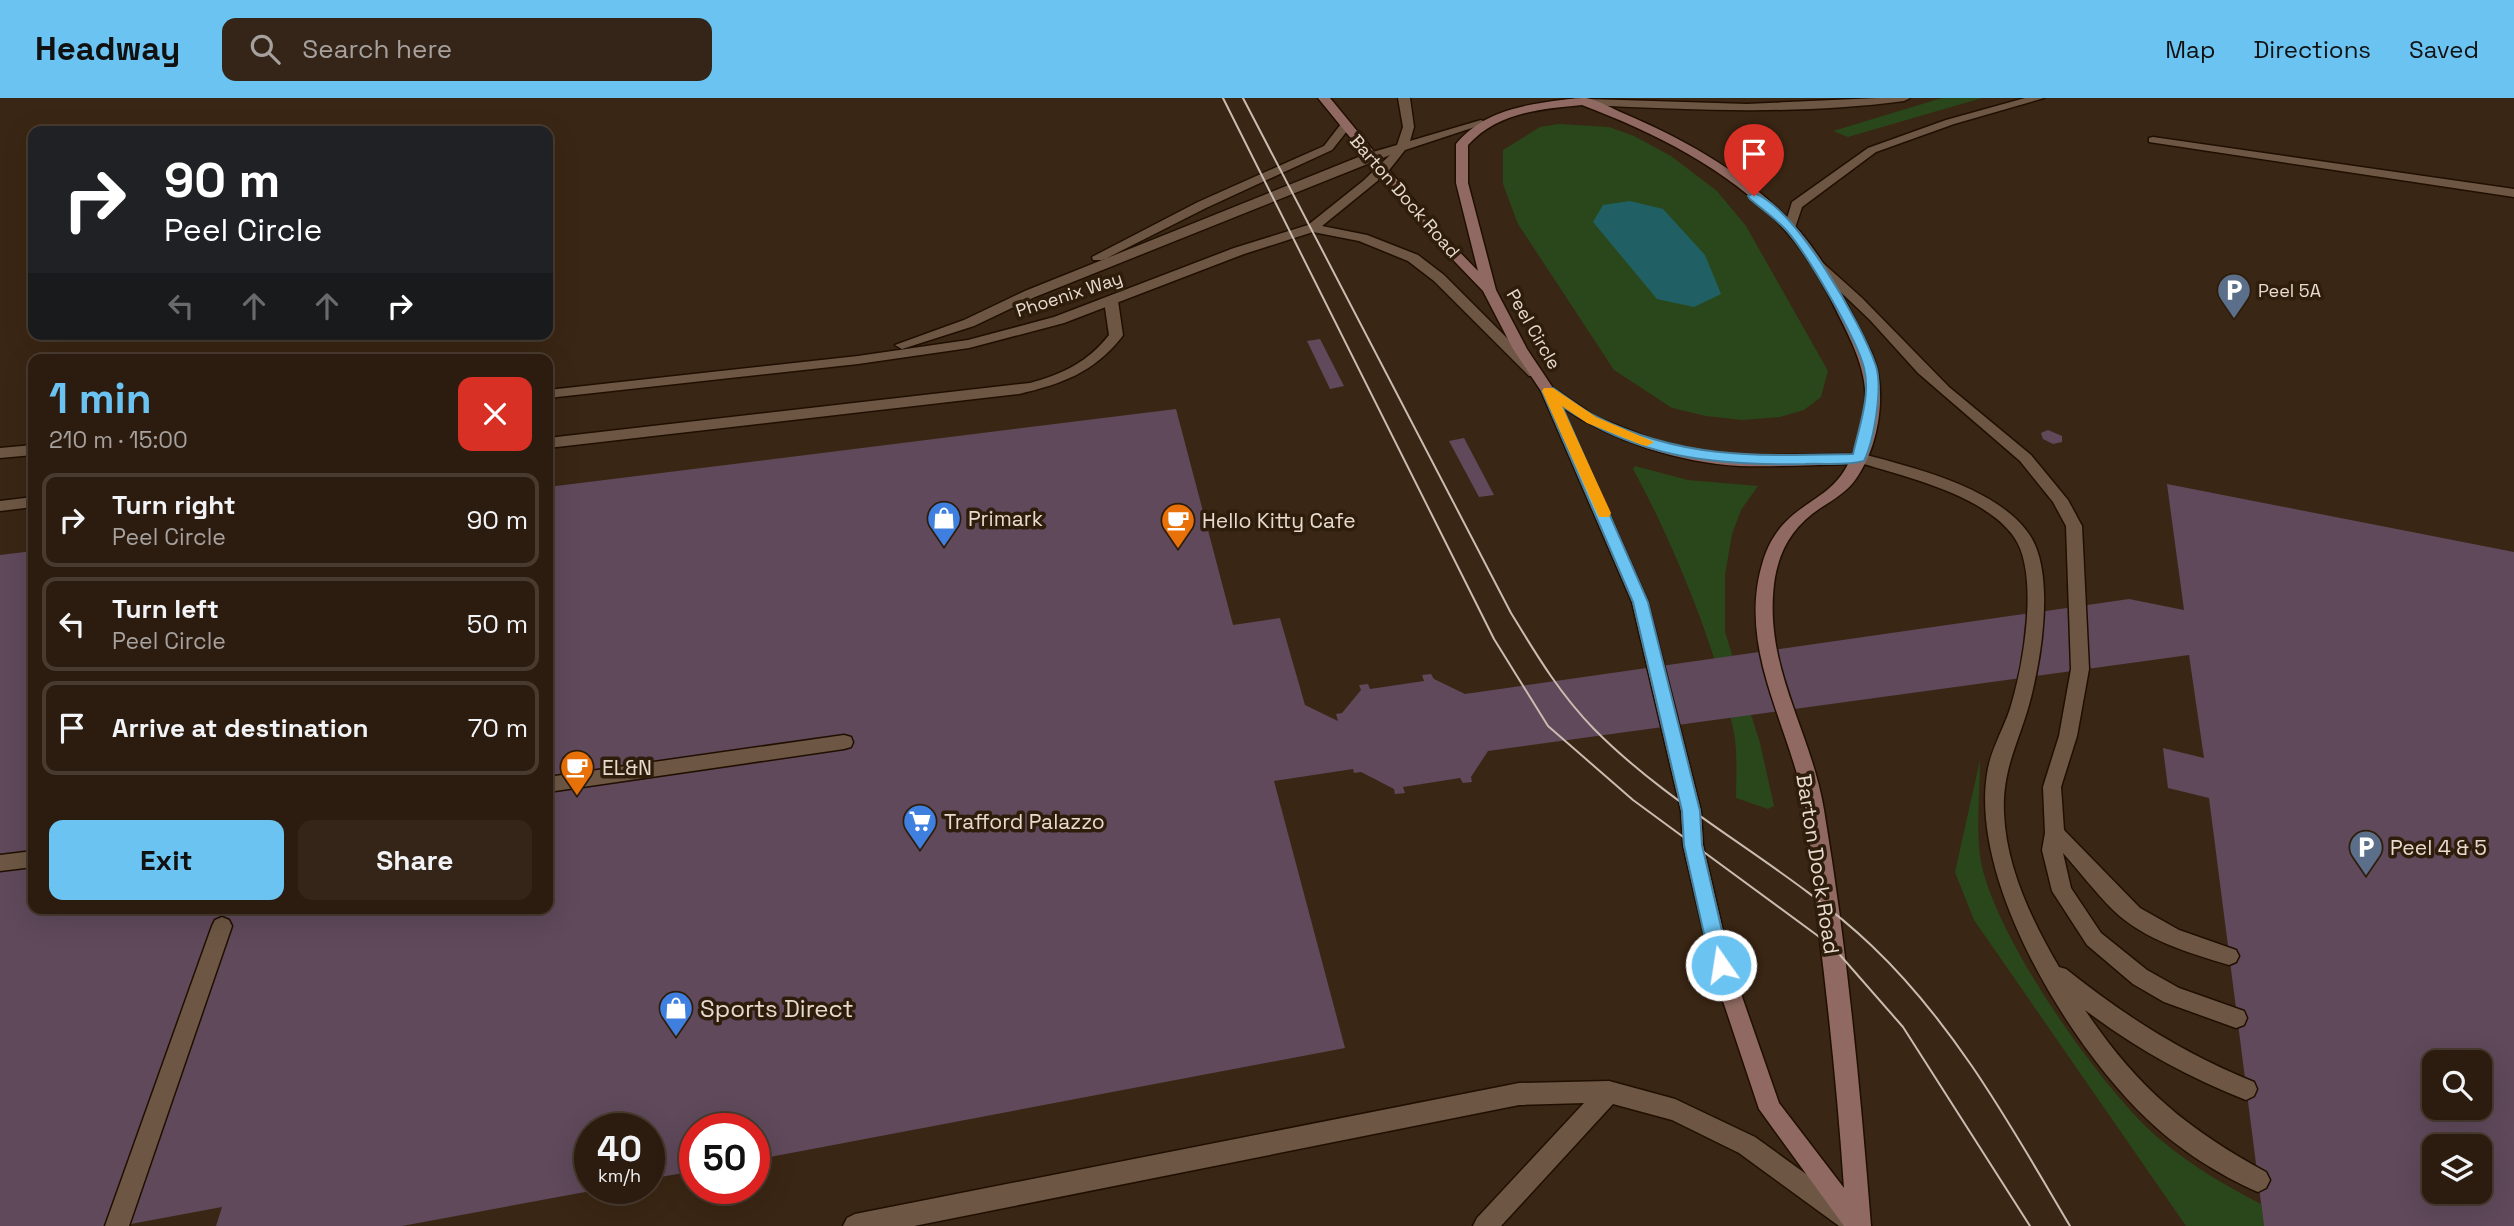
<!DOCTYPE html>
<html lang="en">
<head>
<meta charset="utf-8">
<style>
	body { margin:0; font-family:"Space Grotesk",sans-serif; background:#342518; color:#f1f3f6; height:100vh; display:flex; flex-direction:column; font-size:26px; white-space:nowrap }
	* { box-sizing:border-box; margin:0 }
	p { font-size:23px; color:#a6a19e }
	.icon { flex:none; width:38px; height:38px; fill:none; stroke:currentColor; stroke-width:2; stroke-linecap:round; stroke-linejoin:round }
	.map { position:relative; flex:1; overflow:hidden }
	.side { position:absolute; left:28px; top:256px; width:525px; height:560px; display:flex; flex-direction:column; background:#2c1c0f; border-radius:14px; box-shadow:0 7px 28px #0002,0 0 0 2px #483a2f }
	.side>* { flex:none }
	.top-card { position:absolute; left:28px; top:28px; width:525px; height:214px; border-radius:14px; box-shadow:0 7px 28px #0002,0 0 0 2px #483a2f; background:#202124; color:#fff; overflow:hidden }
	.buttons { position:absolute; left:2422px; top:952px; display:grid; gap:14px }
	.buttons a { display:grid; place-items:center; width:70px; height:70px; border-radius:14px; background:#2c1c0f; box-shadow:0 7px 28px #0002,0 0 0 2px #483a2f; font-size:35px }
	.speed { position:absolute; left:574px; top:1015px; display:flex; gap:14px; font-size:35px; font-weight:700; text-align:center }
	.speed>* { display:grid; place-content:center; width:91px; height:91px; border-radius:50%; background:#2c1c0f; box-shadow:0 7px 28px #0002,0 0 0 2px #483a2f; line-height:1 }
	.speed small { font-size:18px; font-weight:400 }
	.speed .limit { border:10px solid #d22; background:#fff; color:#111 }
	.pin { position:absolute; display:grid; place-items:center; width:60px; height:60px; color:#fff; margin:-72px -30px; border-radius:50% 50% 50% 0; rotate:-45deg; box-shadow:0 0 7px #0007 }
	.pin .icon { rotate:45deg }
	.me { position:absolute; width:77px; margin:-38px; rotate:347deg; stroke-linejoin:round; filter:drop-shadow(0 0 5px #0008) }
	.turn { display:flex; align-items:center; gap:24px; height:147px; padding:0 21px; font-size:32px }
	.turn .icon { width:91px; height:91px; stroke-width:2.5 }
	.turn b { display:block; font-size:49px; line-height:60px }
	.lanes { display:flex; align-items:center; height:66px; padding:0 21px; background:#0003; justify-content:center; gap:35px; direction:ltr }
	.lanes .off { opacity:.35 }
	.round { display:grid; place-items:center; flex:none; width:74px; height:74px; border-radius:14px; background:#342518 }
	.overview { display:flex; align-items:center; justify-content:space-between; height:119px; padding:0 21px }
	h1 { font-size:42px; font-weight:800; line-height:52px; color:#6bc3f2 }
	.cta { display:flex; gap:14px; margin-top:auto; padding:14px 21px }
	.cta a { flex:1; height:80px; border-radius:14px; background:#6bc3f2; color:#111; font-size:28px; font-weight:800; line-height:80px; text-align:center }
	.cta a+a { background:#342518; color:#f1f3f6 }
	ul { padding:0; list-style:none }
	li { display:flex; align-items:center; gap:21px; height:94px; margin:0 14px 10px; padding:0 7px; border:4px solid #483a2f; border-radius:14px }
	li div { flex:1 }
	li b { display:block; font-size:26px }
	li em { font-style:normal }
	header { display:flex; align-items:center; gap:42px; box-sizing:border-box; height:98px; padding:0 35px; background:#6bc3f2; color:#111 }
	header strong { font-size:33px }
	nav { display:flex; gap:38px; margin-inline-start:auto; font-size:24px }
	.search { width:490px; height:63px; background:#342518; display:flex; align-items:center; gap:18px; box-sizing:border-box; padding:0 24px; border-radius:14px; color:#a6a19e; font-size:26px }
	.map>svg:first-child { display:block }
	.green { fill:#29471b }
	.water { fill:#206064 }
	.building { fill:#5f495b; fill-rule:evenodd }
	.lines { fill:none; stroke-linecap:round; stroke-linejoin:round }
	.service-casing { stroke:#200f01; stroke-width:3 }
	.pedestrian-casing { stroke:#200f01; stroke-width:3 }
	.minor-casing { stroke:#200f01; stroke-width:3 }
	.secondary-casing { stroke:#200f01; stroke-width:3 }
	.service { fill:#6d5744; fill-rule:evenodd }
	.pedestrian { fill:#6d5744; fill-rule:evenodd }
	.minor { fill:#6d5744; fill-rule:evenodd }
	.secondary { fill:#906a62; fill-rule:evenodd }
	.tram { stroke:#cabcb0; stroke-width:2 }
	.route { fill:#6bc3f2; stroke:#467f9d; stroke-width:2 }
	.slow { fill:#f59e0b }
	.labels { text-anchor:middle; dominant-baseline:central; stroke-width:7; stroke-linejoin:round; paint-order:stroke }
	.far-street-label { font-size:18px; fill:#e7dacf; stroke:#2f1d0b }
	.far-poi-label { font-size:18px; fill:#e7dacf; stroke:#2f1d0b; text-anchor:start }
	.poi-label { font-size:21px; fill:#e7dacf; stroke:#2f1d0b; text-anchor:start }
	.street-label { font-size:21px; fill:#e7dacf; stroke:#2f1d0b }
	.near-poi-label { font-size:24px; fill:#e7dacf; stroke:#2f1d0b; text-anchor:start }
</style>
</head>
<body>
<header>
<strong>Headway</strong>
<div class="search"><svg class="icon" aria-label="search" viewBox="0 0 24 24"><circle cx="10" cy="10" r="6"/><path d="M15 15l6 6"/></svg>Search here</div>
<nav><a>Map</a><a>Directions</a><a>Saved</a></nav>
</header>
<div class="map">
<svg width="2514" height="1128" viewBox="0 0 2514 1128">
	<rect width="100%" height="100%" fill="#3a2614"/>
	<path class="green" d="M1942,0H1982L1848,39L1833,33Z
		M1559,26L1609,29L1634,38L1671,58L1717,93L1746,128L1828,273L1821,299L1804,312L1780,319L1742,322L1706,318L1672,310L1614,272L1518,126L1503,86V52L1540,29Z
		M1635,368L1688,382L1758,388L1741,412L1732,436L1725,477V534L1760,645L1774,708L1768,711L1736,700C1736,678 1738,652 1733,630C1716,549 1673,444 1633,371Z
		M1980,662C1980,694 1976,727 1980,758C1990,833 2104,996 2162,1043C2192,1068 2226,1088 2261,1106L2264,1128H2186L1974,822L1955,774Z"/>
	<path class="water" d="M1630,103L1663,111L1705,157L1721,196L1694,209L1657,201L1593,124L1603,107Z"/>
	<path class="building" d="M1320,241L1344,288L1330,291L1307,243Z
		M1176,311L1233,527L1280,520L1305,607L1338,623L1336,616L1342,615L1361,592L1359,587L1368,586L1370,591L1424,583L1422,577L1431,576L1434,581L1465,596L2129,501L2184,512L2167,386L2514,454V1128H2264L2209,700L2168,690L2163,650L2204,660L2189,557L1488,653L1471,679L1472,684L1463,685L1460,680L1403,689L1405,695L1395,696L1394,691L1361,674L1354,675L1353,671L1274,683L1345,950L754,1062V1031H695V1073L649,1081V1031H590V1090L596,1092L402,1128H216L222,1109L120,1128H0V457L33,453V810H548V389ZM2434,964H2480V1010H2434ZM2434,1048H2480V1094H2434Z
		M2048,332L2062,338V344L2053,346L2043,341L2041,335Z
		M1464,340L1494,397L1479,399L1449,343Z"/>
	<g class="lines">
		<g class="service-casing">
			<path id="service" d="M2153,39L2514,91V99L2149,44V40Z
				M1814,157L1862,200L1949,289L2031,357L2068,402L2082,428L2089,571L2077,638L2061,689L2064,732L2140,810L2179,832L2236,852L2239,858L2236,864L2229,867C2189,855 2144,842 2113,812C2095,794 2080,774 2063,755L2071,790L2101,835L2147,872L2179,890L2244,913L2247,920L2244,927L2236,930L2164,904L2133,886L2087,847L2052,793L2042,752L2045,735L2043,689L2059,638L2071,571L2066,428L2053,404L2020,363L1918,275L1870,222L1809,164V158Z
				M1111,199L1118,203L1123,237L1121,240C1093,275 1061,286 1019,296L548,350V340L1030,285C1063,276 1088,264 1109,237L1104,203Z
				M1859,355C1911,369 1997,389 2029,436C2056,475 2041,563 2029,607C2018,646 2002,672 2004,715C2006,769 2032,823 2059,869L2066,871C2125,918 2184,956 2254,984L2257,991L2254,998L2246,1002C2187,979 2135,950 2085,912C2137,989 2185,1030 2266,1074L2270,1082L2266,1090L2258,1094C2219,1077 2178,1051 2147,1021C2070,948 1970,785 1987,676C1990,653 2003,632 2010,611C2023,570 2040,476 2014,439C1984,396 1902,378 1854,363L1851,360L1854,357Z
				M33,399V409L0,413V403Z
				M1609,983L1675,1001L1755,1039L1867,1120L1871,1128H1839L1739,1055L1672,1022L1613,1006L1501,1128H1473L1477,1120L1584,1005L1519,1007L914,1128H843L847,1120L855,1116L1519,985Z"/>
		</g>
		<g class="pedestrian-casing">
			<path id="pedestrian" d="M844,637L851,639L853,644L851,649L844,651L548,694V679Z
				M33,753V769L0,773V757Z
				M222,819L229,822L232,828L129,1128H105L212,828L215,822Z"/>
		</g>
		<g class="minor-casing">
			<path id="minor" d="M1398,0H1410L1414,29L1410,43L1481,22L1487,25L1405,52L1386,76L1322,128L1367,137L1418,157L1444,177L1539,272V278H1529L1434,183L1408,163L1359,143L1313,134L1244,156L1064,225L969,250L858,266L548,300V292L858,258L968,242L1054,219L1234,150L1308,127L1363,83L1390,57L1035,199L974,228L902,251L895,247L964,222L1025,193L1366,56L1397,47L1403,29Z
				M1877,0H1910L1904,3C1799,17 1695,12 1589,7L1583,4L1589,1L1747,6Z
				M2025,0H2044L1954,26L1876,54L1802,109L1794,133L1784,130L1792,104L1868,50L1946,22Z
				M1341,26L1351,28L1332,52L1206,110L1103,162H1093L1092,159L1198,104L1324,48Z
				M33,347V357L0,360V350Z"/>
		</g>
		<g class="secondary-casing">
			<path id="secondary" d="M1318,0H1330L1441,135L1478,173L1456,85V46C1482,14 1522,7 1561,2C1569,1 1576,0 1586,0C1598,2 1613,11 1625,16C1686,42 1748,77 1794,127C1827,163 1849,210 1871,254C1889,292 1879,353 1852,386C1843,396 1830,404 1819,411C1792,429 1778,454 1774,486C1764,571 1811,632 1824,712C1847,849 1860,989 1871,1128H1844L1759,1011L1711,867L1683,747L1681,713L1632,504L1541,293L1513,251L1483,193L1433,141ZM1582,7C1656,35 1732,73 1785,132C1808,157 1825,188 1839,218C1865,269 1876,300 1853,356L1739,358L1689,351L1654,342L1596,319L1553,290L1527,251L1496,192L1468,85V47C1498,14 1541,11 1582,7ZM1562,309C1612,343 1680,365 1740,368C1776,369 1813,367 1848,366C1828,408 1781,404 1763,463C1736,551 1790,626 1805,710C1811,748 1814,787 1818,826C1829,914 1838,1001 1844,1090L1779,1005L1731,867L1703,747L1701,713L1648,504Z"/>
		</g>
		<use href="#service" class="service"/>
		<use href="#pedestrian" class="pedestrian"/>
		<use href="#minor" class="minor"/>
		<use href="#secondary" class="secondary"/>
		<path class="tram" d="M1223,0L1494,541L1548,628L1633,702L1833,849L1903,929L2030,1128
			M1243,0L1511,515C1536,556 1559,595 1594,631C1677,715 1787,767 1872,848C1956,928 2012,1030 2070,1128"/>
	</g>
	<path class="route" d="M1754,95C1796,110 1862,226 1876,268C1883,290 1874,343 1864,363C1846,368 1824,365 1805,366C1716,368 1637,360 1562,308L1648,504L1700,713L1702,747L1730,867L1728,873L1721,876L1714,873L1711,867L1684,747L1682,713L1633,504L1542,293L1553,290C1567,299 1582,312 1597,319C1684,362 1760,358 1853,356C1859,329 1871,297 1864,270C1857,241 1807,156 1787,133C1776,121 1762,111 1750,101L1748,98Z"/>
	<path class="slow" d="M1544,290H1553L1596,319L1654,344L1647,348L1642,347L1587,325L1562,308L1611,415L1609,419H1599L1597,415L1542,293Z"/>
	<defs>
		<g id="parking-pin" transform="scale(1.75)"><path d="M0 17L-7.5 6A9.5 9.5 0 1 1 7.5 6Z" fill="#5c6f8a" stroke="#2f1d0b"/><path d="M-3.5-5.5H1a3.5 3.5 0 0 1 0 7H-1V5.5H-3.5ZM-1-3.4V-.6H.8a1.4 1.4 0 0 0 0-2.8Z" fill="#fff"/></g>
		<g id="shop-pin" transform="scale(1.75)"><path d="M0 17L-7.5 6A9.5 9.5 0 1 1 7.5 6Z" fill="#3f7fe0" stroke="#2f1d0b"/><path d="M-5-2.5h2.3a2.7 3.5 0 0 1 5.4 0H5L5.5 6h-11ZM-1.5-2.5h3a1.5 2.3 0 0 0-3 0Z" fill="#fff"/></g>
		<g id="cafe-pin" transform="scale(1.75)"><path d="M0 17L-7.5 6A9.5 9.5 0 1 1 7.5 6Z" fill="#e8710a" stroke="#2f1d0b"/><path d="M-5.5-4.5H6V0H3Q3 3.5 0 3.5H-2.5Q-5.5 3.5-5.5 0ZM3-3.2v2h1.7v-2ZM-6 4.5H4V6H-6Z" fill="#fff"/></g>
		<g id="supermarket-pin" transform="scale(1.75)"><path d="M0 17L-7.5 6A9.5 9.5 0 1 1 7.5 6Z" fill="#3f7fe0" stroke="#2f1d0b"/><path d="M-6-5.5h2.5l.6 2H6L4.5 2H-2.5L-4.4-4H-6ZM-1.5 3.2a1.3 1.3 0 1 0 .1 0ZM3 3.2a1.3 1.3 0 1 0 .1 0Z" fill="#fff"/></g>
	</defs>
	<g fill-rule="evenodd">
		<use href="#parking-pin" x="2234" y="192"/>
		<use href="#shop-pin" x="944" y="420"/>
		<use href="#cafe-pin" x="1178" y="422"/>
		<use href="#cafe-pin" x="577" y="669"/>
		<use href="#supermarket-pin" x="920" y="723"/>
		<use href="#parking-pin" x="2366" y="749"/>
		<use href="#shop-pin" x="676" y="910"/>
	</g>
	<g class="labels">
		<g class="far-street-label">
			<text transform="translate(1405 98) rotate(49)">Barton Dock Road</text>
			<text transform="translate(1069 196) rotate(-18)">Phoenix Way</text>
			<text transform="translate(1534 231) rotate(60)">Peel Circle</text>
		</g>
		<g class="far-poi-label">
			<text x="2258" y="192">Peel 5A</text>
		</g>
		<g class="poi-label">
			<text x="968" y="420">Primark</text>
			<text x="1202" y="422">Hello Kitty Cafe</text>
			<text x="602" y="669">EL&amp;N</text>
			<text x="944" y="723">Trafford Palazzo</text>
			<text x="2390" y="749">Peel 4 &amp; 5</text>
		</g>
		<g class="street-label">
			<text transform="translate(1818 766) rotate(81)">Barton Dock Road</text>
		</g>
		<g class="near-poi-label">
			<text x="700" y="910">Sports Direct</text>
		</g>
	</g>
</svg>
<div class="buttons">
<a><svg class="icon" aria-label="search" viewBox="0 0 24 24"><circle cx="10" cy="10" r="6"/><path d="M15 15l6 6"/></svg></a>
<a><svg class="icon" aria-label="layers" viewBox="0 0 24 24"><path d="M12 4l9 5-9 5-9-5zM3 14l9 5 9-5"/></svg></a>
</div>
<div class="speed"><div>40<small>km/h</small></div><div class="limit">50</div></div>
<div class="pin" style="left:1754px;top:98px;background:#d93025"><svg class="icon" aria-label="arrive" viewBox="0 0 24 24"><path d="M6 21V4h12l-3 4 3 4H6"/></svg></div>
<svg class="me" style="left:1721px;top:867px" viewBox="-20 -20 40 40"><circle r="17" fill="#6bc3f2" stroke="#fff" stroke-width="3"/><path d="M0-11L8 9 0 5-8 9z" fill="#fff"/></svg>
<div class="top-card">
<div class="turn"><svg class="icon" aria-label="right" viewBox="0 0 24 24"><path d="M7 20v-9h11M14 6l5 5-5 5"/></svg><div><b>90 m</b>Peel Circle</div></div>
<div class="lanes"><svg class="icon off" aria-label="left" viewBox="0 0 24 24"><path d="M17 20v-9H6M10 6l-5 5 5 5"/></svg><svg class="icon off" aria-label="ahead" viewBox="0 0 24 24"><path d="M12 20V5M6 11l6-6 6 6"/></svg><svg class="icon off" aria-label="ahead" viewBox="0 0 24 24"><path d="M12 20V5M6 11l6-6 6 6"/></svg><svg class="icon" aria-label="right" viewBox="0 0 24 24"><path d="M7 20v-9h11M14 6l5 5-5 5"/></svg></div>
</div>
<section class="side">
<div class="overview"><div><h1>1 min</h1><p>210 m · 15:00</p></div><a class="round" style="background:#d93025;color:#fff"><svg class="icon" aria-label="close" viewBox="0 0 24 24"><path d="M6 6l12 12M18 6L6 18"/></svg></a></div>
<ul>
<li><svg class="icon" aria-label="right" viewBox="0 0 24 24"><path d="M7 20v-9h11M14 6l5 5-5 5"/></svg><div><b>Turn right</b><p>Peel Circle</p></div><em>90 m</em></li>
<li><svg class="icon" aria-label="left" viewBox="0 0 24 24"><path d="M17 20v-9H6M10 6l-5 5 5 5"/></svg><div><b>Turn left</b><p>Peel Circle</p></div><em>50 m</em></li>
<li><svg class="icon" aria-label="arrive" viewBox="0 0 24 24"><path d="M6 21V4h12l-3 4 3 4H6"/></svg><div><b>Arrive at destination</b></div><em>70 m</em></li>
</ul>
<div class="cta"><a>Exit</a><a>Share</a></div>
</section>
</div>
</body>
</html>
